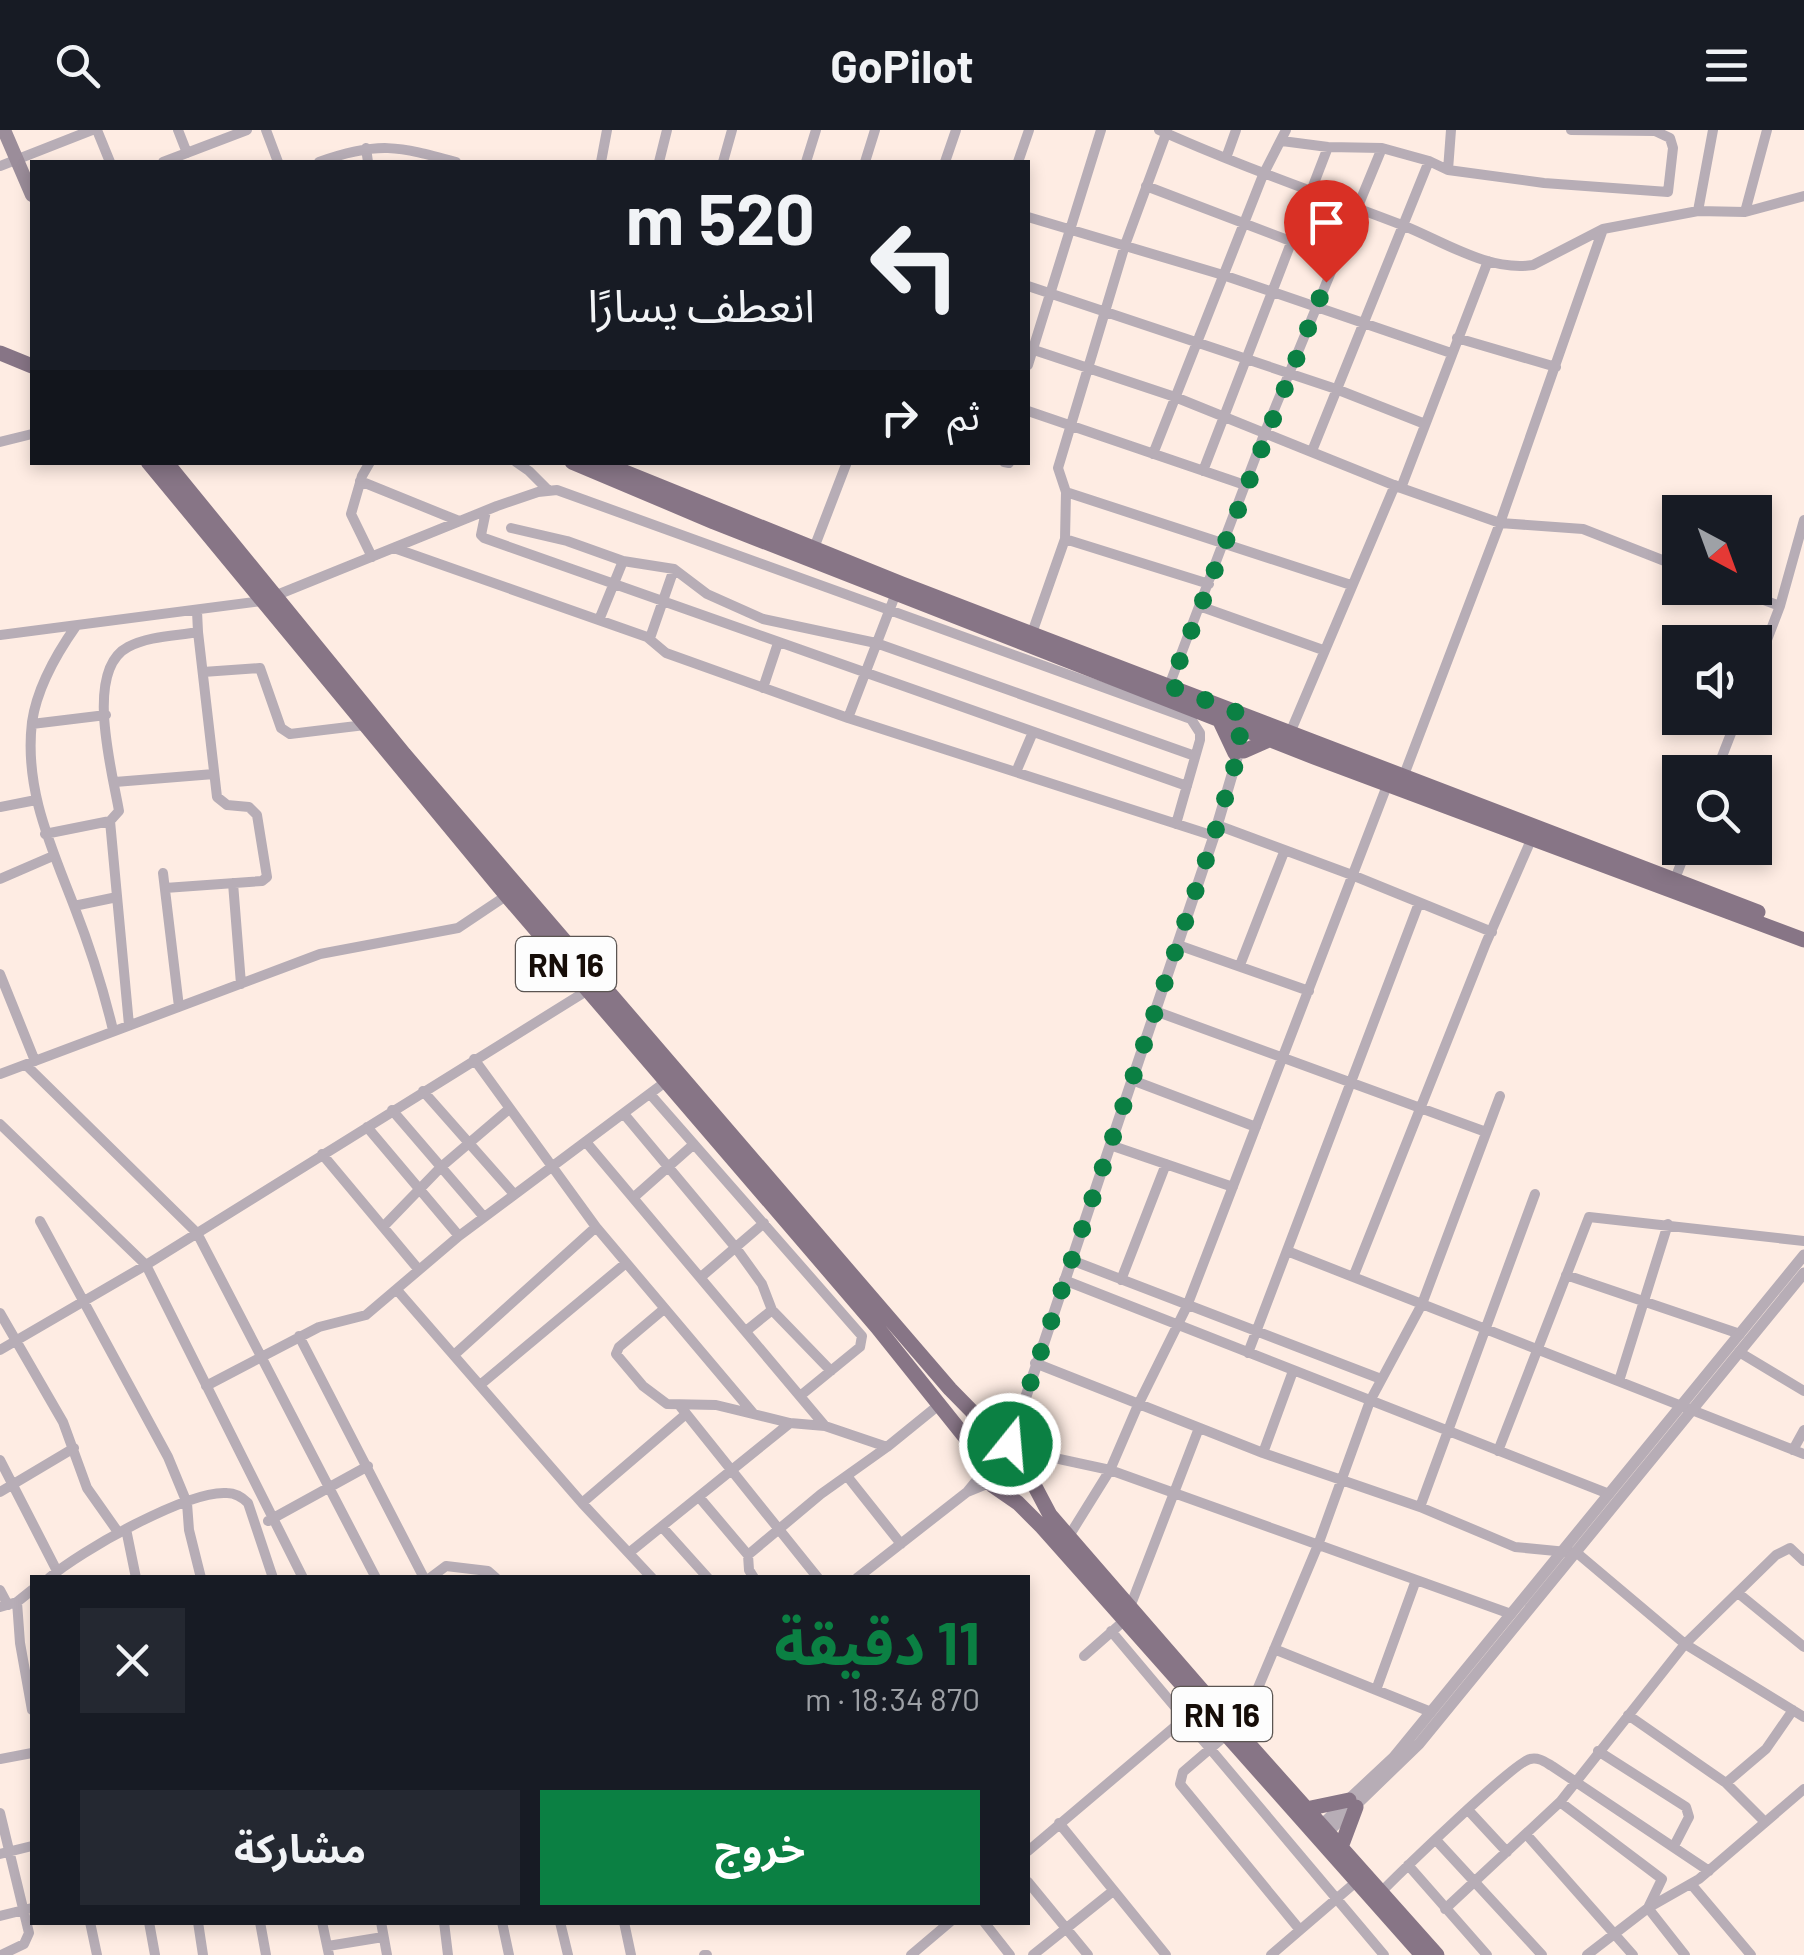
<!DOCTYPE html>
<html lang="ar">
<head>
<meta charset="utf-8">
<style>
	body { margin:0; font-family:Barlow,"Noto Sans Arabic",sans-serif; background:#242831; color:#f1f3f6; direction:rtl; height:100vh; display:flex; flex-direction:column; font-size:38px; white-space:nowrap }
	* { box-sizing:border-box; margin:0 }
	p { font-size:32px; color:#9ea1a6 }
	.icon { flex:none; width:55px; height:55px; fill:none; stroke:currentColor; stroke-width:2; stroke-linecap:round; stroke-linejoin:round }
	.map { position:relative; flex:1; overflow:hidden; direction:ltr }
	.details { position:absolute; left:30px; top:1445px; width:1000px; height:350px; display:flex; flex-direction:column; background:#171b24; border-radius:0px; box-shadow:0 5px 15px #0003; direction:rtl }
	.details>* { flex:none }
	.top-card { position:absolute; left:30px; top:30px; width:1000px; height:305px; border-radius:0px; box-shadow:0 5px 15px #0003; direction:rtl; background:#171b24; color:#f1f3f6; overflow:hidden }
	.needle { width:65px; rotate:139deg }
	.tools { position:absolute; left:1662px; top:365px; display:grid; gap:20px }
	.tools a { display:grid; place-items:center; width:110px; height:110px; border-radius:0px; background:#171b24; box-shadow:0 5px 15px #0003; font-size:50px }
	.pin { position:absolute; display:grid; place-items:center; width:85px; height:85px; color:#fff; margin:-102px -42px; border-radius:50% 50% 50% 0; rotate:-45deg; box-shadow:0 0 10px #0007 }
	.pin .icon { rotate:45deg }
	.me { position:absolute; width:110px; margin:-55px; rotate:17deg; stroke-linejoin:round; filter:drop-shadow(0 0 8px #0008) }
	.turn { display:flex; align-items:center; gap:35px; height:210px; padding:0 50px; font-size:45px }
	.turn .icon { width:130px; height:130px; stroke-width:2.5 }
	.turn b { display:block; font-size:70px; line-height:85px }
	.then { display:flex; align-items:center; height:95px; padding:0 50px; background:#0003; gap:20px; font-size:38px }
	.round { display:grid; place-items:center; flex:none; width:105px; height:105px; border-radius:0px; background:#242831 }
	.summary { display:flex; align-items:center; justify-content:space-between; height:170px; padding:0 50px }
	h1 { font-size:60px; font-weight:700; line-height:75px; color:#0b8043 }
	.primary-button { display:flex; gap:20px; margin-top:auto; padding:20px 50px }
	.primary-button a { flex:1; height:115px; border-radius:0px; background:#0b8043; color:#fff; font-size:40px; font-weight:700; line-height:115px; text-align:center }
	.primary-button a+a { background:#242831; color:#f1f3f6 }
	header { display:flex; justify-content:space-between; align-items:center; height:130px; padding:0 50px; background:#171b24; font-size:45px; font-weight:700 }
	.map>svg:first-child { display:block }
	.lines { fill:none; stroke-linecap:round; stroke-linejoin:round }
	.minor { stroke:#b7adb6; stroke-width:10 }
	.tertiary { stroke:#b7adb6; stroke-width:11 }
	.secondary { stroke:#9b8d9a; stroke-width:14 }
	.primary { stroke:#877586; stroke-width:15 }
	.route { stroke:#0b8043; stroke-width:18; stroke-dasharray:0 32.4 }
	.labels { text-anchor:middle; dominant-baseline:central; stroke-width:8; stroke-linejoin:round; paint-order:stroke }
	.shield { fill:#fdfdfd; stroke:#5b5552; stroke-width:2.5 }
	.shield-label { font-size:32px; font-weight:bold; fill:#160d08 }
</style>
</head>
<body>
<header><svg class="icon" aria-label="menu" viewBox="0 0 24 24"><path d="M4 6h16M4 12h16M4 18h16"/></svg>GoPilot<svg class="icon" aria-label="search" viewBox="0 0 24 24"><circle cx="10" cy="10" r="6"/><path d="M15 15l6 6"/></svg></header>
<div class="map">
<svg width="1804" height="1825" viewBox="0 0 1804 1825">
	<rect width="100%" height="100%" fill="#feece3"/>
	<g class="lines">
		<path class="minor" d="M97,0L110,32
			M178,0L187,23
			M266,0L278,32
			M1159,0C1239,36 1321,64 1402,95C1443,111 1488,142 1533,135L1603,99L1698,81L1745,82L1804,66
			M1282,11L1328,17L1382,18L1429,31L1448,40L1544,53L1668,62L1673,18L1670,8L1655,1L1571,0
			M366,18L368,32
			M1226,28L1236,0
			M163,32L247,0
			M319,32C378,11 398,16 456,32
			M601,32L607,0
			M659,32L667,0
			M723,32L732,0
			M806,32L816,0
			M865,32L875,0
			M945,32L956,0
			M1018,32L1029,0
			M0,36L92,0
			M1448,40L1451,0
			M1146,56L1335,128
			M1698,81L1713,0
			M1745,82L1767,0
			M1028,87L1223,145L1451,223
			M1028,156L1336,259L1425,294
			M1457,208L1556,237
			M1028,218L1175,267L1401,358L1500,393L1583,399L1680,437
			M1028,235L1101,0
			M1028,281L1245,355
			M0,312L32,304
			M1312,321L1429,31
			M1153,324L1263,45L1286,0
			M370,332L362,346L351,384L372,427
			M516,332L529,341L548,360
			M1004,332L1009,333
			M1203,341L1328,17
			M360,351L459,391
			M1401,358L1488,131
			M1066,362L1351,455
			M486,381L481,405L484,408L1187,656
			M511,398L567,411L623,431L674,439L707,464L763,489L876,513L1195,626
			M1065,409L1209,454
			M394,418L647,507L666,523L848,588L1214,706
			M814,418L847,332
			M1732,458L1780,476L1755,541
			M1780,476L1804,390
			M1202,477L1323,520
			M599,490L623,431
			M76,496C57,523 37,558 32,592C24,659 51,716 74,776C90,817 103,858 113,900
			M1032,503L1065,409L1066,362L1058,338L1125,115L1167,1
			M0,505L262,471L497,376L538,362L557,360L1191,589L1196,579
			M650,508L674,439
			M203,542L260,538L281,598L290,604L365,595
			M1169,556L1265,302L1382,18
			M763,558L778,513
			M848,588L896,463
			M32,594L106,585
			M1290,603L1395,355
			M1016,642L1033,602
			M1716,642L1737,588
			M1404,645L1500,393L1603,99
			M115,652L214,644
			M0,677L36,670
			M110,691L119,681C112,640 84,540 128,517C149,506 175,506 198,502L197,481
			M1176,694L1200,610V603L1191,589
			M1217,695L1352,745L1492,802
			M45,704L110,691L129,895
			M163,743L179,877
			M0,749L53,726
			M233,753L241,854
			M1673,754L1687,718
			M165,758L262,751L267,747L257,685L249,677L227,675L217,667L198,502
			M74,776L117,767
			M1178,815L1309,861
			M1240,835L1284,722
			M0,844L35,931
			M1155,881L1486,1002
			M474,929L596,1097L753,1283
			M26,935L197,1103L376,1448
			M0,944L320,824L458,798L509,764
			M1132,950L1256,997
			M423,961L514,1064
			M650,964L862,1206L860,1217L800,1266
			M392,980L484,1087
			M624,984L736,1118L762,1154L772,1180L831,1241
			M0,994L146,1135L303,1448
			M367,997L459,1106
			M586,1012L825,1296
			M1110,1015L1233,1057
			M322,1024L419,1140
			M633,1068L694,1014
			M40,1091L168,1327L187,1373L189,1400L201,1448
			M383,1097L441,1037L509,979
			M1287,1121L1804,1324
			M1071,1130L1381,1249
			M1354,1145L1486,813L1531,710
			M1566,1145L1740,1204
			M701,1147L764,1093
			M1064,1150L1609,1364
			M1121,1150L1166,1034
			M397,1160L582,1373L652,1448
			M664,1179L619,1217L616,1224L643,1256L667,1274L716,1275L790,1293L825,1296L887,1317L940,1274
			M0,1183L63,1292L87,1358L118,1402
			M746,1201L772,1180
			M299,1206L424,1448
			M0,1220L146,1135L588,860
			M1739,1222L1804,1261
			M1248,1223L1419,773
			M454,1225L596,1097
			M1035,1233L1263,1323L1420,1377L1515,1417L1577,1423L1685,1514L1804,1587
			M1619,1251L1668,1094
			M480,1255L626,1133
			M206,1256L319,1197L366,1185L459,1106L668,950
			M680,1276L818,1448
			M1793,1320L1804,1300
			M1498,1321L1589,1087L1804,1111
			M1263,1323L1293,1241
			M1020,1324H1036L1110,1340L1511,1484
			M0,1330L57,1441
			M981,1345L967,1362L989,1353
			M847,1346L901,1414
			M0,1362L74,1318
			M699,1367L748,1425L749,1440L754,1448
			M582,1373L686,1284
			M1420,1377L1535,1064
			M268,1391L368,1336
			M662,1397L708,1448
			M126,1399L136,1448
			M1069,1406L1110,1340L1138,1275L1187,1176L1388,653
			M630,1422L790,1293
			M748,1425L821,1364L887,1317
			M49,1448C80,1421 188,1360 227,1363C236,1363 242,1367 248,1373L273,1448
			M430,1448L446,1436L488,1441L496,1448
			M857,1448L967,1362
			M0,1460L8,1475
			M1738,1463L1804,1517
			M17,1472L20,1513L32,1580
			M0,1477L17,1472L32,1460
			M1111,1501L1384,1825
			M1274,1519L1431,1582
			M1084,1526L1125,1490L1199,1298
			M1376,1560L1416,1450
			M1628,1585L1726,1653L1765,1692
			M1239,1603L1318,1415L1370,1271L1422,1174L1500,966
			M1225,1606L1183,1642L1180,1654L1300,1800
			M1598,1621L1686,1677L1689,1687L1674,1716
			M0,1629L32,1623
			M1726,1653L1766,1619L1793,1580
			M1560,1672L1662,1749L1648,1778L1685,1825
			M1469,1681L1507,1722
			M0,1683L29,1803L24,1814L1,1825
			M1059,1693L1166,1825
			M1526,1704L1633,1825
			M1436,1710L1542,1825
			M1028,1721L1185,1588
			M0,1724L32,1716
			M1408,1735L1487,1825
			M1028,1752L1088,1825
			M1691,1754L1751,1825
			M1380,1763C1400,1743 1514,1632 1530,1629C1539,1627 1545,1632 1552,1636L1709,1741
			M1445,1779L1560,1672L1685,1514L1776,1425L1790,1418L1804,1431
			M0,1786L32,1778
			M90,1792L97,1825
			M149,1792L155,1825
			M198,1792L203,1825
			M260,1792L266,1825
			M322,1792L329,1825
			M381,1792L387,1825
			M444,1792L448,1825
			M502,1792L509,1825
			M560,1792L568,1825
			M624,1792L631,1825
			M984,1792L1010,1825
			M328,1816L383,1807
			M704,1825H707
			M911,1825L950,1792
			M1033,1825L1113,1761
			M1271,1825L1356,1752
			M1587,1825L1648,1778L1699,1749L1804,1659"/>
		<path class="tertiary" d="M1010,1314L1214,706L1237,628L1236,618L1244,592
			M1316,1700L1394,1627L1804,1125
			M1325,1705L1419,1614L1804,1143"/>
		<path class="secondary" d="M4,0L32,65"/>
		<path class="primary" d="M0,223L32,236
			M148,332L506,765L877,1197L965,1307L979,1339
			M166,332L404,624L950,1259L1002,1312
			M572,332L714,392L1314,627L1804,810
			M600,332L902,454L1758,782
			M1219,589L1235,623
			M1244,621L1271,609
			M978 1334a22 22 0 1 1 44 0a22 22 0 1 1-44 0Z
			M1022,1332L1050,1385L1239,1603L1437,1825
			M992,1355L1018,1373L1042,1397L1422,1825
			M1306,1679L1349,1670
			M1341,1717L1356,1677"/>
	</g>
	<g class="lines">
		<path class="route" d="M1010,1314L1214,706L1237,628L1236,618L1246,586L1170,556L1326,152"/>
	</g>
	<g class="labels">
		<g class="shield">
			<rect x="516" y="807" width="100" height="54" rx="8"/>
			<rect x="1172" y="1557" width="100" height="54" rx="8"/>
		</g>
		<g class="shield-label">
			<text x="566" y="834">RN 16</text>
			<text x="1222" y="1584">RN 16</text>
		</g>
	</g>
</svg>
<div class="tools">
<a><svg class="needle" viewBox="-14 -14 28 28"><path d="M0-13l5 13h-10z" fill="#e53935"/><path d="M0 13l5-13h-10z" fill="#9ea1a6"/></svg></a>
<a><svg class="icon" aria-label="sound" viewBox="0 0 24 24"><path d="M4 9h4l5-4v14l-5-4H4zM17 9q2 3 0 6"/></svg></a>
<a><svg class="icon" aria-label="search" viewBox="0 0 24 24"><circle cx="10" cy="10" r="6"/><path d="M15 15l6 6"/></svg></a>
</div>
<div class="pin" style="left:1326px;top:152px;background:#d93025"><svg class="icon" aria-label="arrive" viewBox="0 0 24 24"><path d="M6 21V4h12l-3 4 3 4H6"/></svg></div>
<svg class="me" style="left:1010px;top:1314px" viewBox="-20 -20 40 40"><circle r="17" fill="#0b8043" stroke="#fff" stroke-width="3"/><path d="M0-11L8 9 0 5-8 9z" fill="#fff"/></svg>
<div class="top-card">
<div class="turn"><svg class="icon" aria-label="left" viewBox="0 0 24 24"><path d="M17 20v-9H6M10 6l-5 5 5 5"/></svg><div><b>520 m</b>انعطف يسارًا</div></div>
<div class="then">ثم<svg class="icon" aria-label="right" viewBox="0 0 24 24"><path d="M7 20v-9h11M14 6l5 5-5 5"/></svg></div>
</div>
<section class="details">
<div class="summary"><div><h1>11 دقيقة</h1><p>870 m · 18:34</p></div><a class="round"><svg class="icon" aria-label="close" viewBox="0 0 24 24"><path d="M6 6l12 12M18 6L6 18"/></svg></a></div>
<div class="primary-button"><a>خروج</a><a>مشاركة</a></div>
</section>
</div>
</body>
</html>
